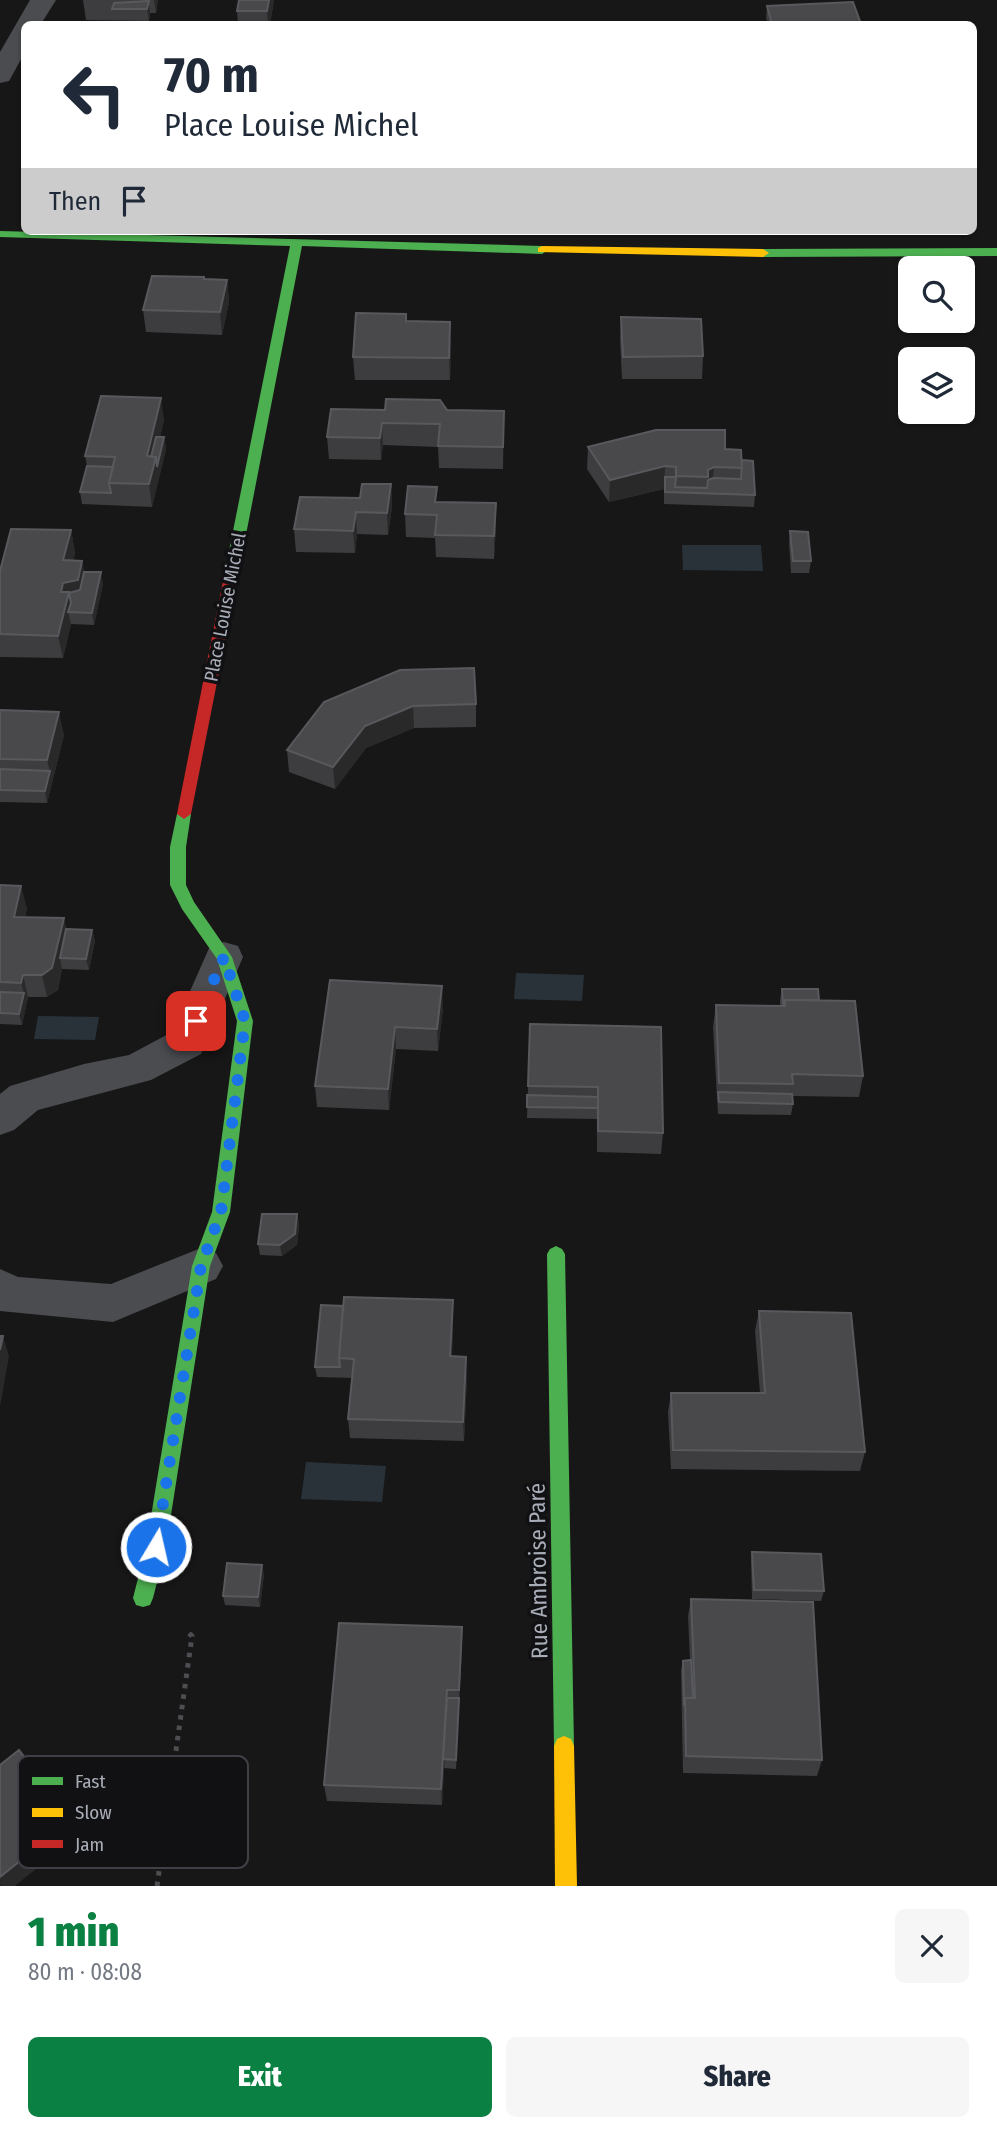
<!DOCTYPE html>
<html lang="en">
<head>
<meta charset="utf-8">
<style>
	body { margin:0; font-family:"Fira Sans Condensed",sans-serif; background:#f6f6f7; color:#1f2937; height:100vh; display:flex; flex-direction:column; font-size:26px; white-space:nowrap }
	* { box-sizing:border-box; margin:0 }
	p { font-size:23px; color:#747a83 }
	.icon { flex:none; width:38px; height:38px; fill:none; stroke:currentColor; stroke-width:2; stroke-linecap:round; stroke-linejoin:round }
	.map { position:relative; height:1886px; overflow:hidden }
	.sheet { display:flex; flex-direction:column; background:#fff; flex:1 }
	.sheet>* { flex:none }
	.hud { position:absolute; left:21px; top:21px; width:956px; height:214px; border-radius:10px; box-shadow:0 2px 5px #0004; background:#fff; color:#1f2937; overflow:hidden }
	.controls { position:absolute; left:898px; top:256px; display:grid; gap:14px }
	.controls a { display:grid; place-items:center; width:77px; height:77px; border-radius:10px; background:#fff; box-shadow:0 2px 5px #0004; font-size:35px }
	.pin { position:absolute; display:grid; place-items:center; width:60px; height:60px; color:#fff; margin:-30px; border-radius:14px; box-shadow:0 4px 10px #0006 }
	.me { position:absolute; width:77px; margin:-38px; rotate:9deg; stroke-linejoin:round; filter:drop-shadow(0 0 5px #0008) }
	.turn { display:flex; align-items:center; gap:24px; height:147px; padding:0 28px; font-size:32px }
	.turn .icon { width:91px; height:91px; stroke-width:2.5 }
	.turn b { display:block; font-size:49px; line-height:60px }
	.then { display:flex; align-items:center; height:66px; padding:0 28px; background:#0003; gap:14px; font-size:26px }
	.round { display:grid; place-items:center; flex:none; width:74px; height:74px; border-radius:10px; background:#f6f6f7 }
	.head { display:flex; align-items:center; justify-content:space-between; height:119px; padding:0 28px }
	h1 { font-size:42px; font-weight:800; line-height:52px; color:#0b8043 }
	.action { display:flex; gap:14px; margin-top:auto; padding:14px 28px }
	.action a { flex:1; height:80px; border-radius:10px; background:#0b8043; color:#fff; font-size:28px; font-weight:800; line-height:80px; text-align:center }
	.action a+a { background:#f6f6f7; color:#1f2937 }
	.map>svg:first-child { display:block }
	.water { fill:#2a3239 }
	.lines { fill:none; stroke-linecap:round; stroke-linejoin:round }
	.path { stroke:#4d4e52; stroke-width:5; stroke-dasharray:4.5 6; stroke-linecap:butt }
	.street { fill:#4b4c50; fill-rule:evenodd }
	.fast { fill:#4caf50; fill-rule:evenodd }
	.slow { fill:#ffc107; fill-rule:evenodd }
	.jam { fill:#c62828; fill-rule:evenodd }
	.wall { fill:#3d3d3f }
	.shaded-wall { fill:#29292a }
	.building { fill:#49494c; stroke:#58595d; stroke-width:2 }
	.route { stroke:#1a73e8; stroke-width:12; stroke-dasharray:0 21.6 }
	.labels { text-anchor:middle; dominant-baseline:central; stroke-width:7; stroke-linejoin:round; paint-order:stroke }
	.street-label { font-size:19px; fill:#a8adb8; stroke:#111113 }
	.near-street-label { font-size:23px; fill:#a8adb8; stroke:#111113 }
	.key { fill:#111113; stroke:#3e4045; stroke-width:2 }
	.key-label { font-size:19px; fill:#a8adb8 }
</style>
</head>
<body>
<div class="map">
<svg width="997" height="1886" viewBox="0 0 997 1886">
	<rect width="100%" height="100%" fill="#171717"/>
	<path class="water" d="M682,545H761L763,571L683,570Z
		M516,973L584,975L582,1001L514,999Z
		M38,1016L99,1017L95,1040L34,1039Z
		M306,1462L386,1466L382,1502L301,1499Z"/>
	<g class="lines">
		<path class="path" d="M157,1886L192,1636L185,1630"/>
		<path class="street" d="M30,0H56L41,24H24V54L9,81L0,83V52Z
			M224,942L238,946L243,957L201,1054L151,1080L38,1110L14,1130L0,1135V1094L10,1086L84,1064L129,1055L172,1032L210,946Z
			M201,1248L216,1253L223,1266L216,1279L113,1322L0,1311V1269L18,1277L111,1284Z"/>
		<path class="fast" d="M0,231L542,246L548,250L542,254L302,246L238,576L231,581L224,576L290,246L0,237Z
			M997,248V256L763,257L757,253L763,249Z
			M184,809L191,814L186,847V885L194,902L232,957L253,1021L230,1212L210,1266L166,1547L153,1598L150,1605L143,1607L136,1605L133,1598L146,1547L192,1266L212,1212L237,1021L217,959L182,909L170,885V847L177,814Z
			M556,1246L562,1249L565,1254L574,1746L571,1753L564,1756L557,1753L554,1746L547,1254L550,1249Z"/>
		<path class="slow" d="M542,246L763,249L769,253L763,257L538,252V248Z
			M564,1736L571,1739L574,1746L577,1886H555L554,1746L557,1739Z"/>
		<path class="jam" d="M231,571L238,576L191,814L184,819L177,814L224,576Z"/>
	</g>
	<path class="wall" d="M83,0H158L156,13H150L149,21L86,20Z
		M274,0L270,24H238L237,11Z
		M767,6L861,24H768L766,18Z
		M227,280L229,302L222,335L146,332L143,310Z
		M621,317L703,356L702,379H622L620,339Z
		M451,344L450,380H355L353,357Z
		M331,409L504,411L503,469L439,468L438,447L383,445L381,460L329,459L327,437Z
		M164,420L160,437H164L166,449L152,507L82,504L80,492L87,466L85,456Z
		M588,447L725,449L742,460L755,495L754,507L664,504V489L609,502L587,469Z
		M391,484L392,507L388,535L357,534L355,553L296,552L294,529Z
		M437,502L496,503V526L494,559L436,557L435,538L406,537L405,514Z
		M71,530L75,553L73,561H82L84,572L103,584L94,625L71,624L63,658L0,657V571Z
		M790,531L811,561L809,573H791L789,543Z
		M324,702L476,704V727L414,728L366,748L335,789L289,772L287,750Z
		M0,710L64,735L47,803L0,802Z
		M0,885L27,908L25,917L66,929L92,930L95,941L89,970L62,969L58,990L47,997H28L22,1025L0,1024Z
		M330,980L443,1008L438,1051L396,1049L389,1110L317,1107L315,1086Z
		M782,989L819,1000L863,1076L859,1097L792,1096L793,1104L791,1115L718,1114L713,1027L716,1005L780,1006V1000Z
		M530,1024L663,1133L661,1154L597,1152V1119L527,1118Z
		M297,1214L299,1226L297,1245L282,1256L260,1255L258,1244Z
		M321,1305L453,1320L452,1356L467,1376L464,1441L350,1438L348,1419L352,1378L317,1377L315,1367Z
		M759,1311L865,1452L860,1471L671,1469L668,1412L671,1393H760L755,1331Z
		M752,1552L824,1591L821,1601L752,1599L751,1561Z
		M264,1574L260,1607L225,1605L223,1596Z
		M691,1599L822,1760L817,1776L683,1773L681,1670L683,1661L690,1660L688,1616Z
		M462,1645L456,1769L444,1768L442,1805L327,1801L324,1785Z"/>
	<path class="shaded-wall" d="M154,0H158L156,13Z
		M269,0H274L270,24H268L267,11Z
		M149,1L150,13L149,21L147,9Z
		M227,280L229,302L222,335L220,312Z
		M450,322L451,344L450,380L449,358Z
		M161,398L164,420L153,467L147,456Z
		M382,423L383,445L381,460L380,438Z
		M164,437L166,449L152,507L149,484L156,457Z
		M665,466L664,489L609,502L610,480Z
		M714,467L712,490L707,492L708,470Z
		M391,484L392,507L388,535L387,513Z
		M496,503V526L494,559V536Z
		M356,512L357,534L355,553L353,531Z
		M71,530L75,553L68,582L82,561L86,584L68,612L71,624L63,658L58,636L61,592L63,560Z
		M101,572L103,584L94,625L92,613Z
		M413,706L414,728L366,748L335,789L333,767L365,726Z
		M59,712L64,735L47,803L45,791L50,771L47,760Z
		M21,886L27,908L20,939L14,917Z
		M64,918L69,940L60,958L62,969L58,990L47,997L42,975Z
		M92,930L95,941L89,970L86,959Z
		M23,975L28,997L22,1025L19,1014L24,993L21,983Z
		M442,986L443,1008L438,1051L437,1029Z
		M395,1027L396,1049L389,1110L388,1089Z
		M297,1214L299,1226L297,1245L282,1256L280,1245Z
		M453,1300V1320L451,1376L450,1356Z
		M3,1336L9,1356L0,1407V1350Z
		M466,1357L467,1376L464,1441L463,1422Z
		M262,1565L264,1574L260,1607L258,1597Z
		M462,1627V1645L456,1769V1760Z
		M447,1690L448,1707L442,1805L441,1789Z
		M72,1819L78,1835L15,1886H1L0,1884V1877Z"/>
	<path class="building" d="M239,0H269L267,11H237Z
		M149,1L147,9H112L114,3Z
		M853,2L861,24H772L767,6Z
		M152,276L204,277V279L227,280L220,312L143,310Z
		M356,313L406,314V321L450,322L449,358L353,357Z
		M621,317L701,319L703,356L623,357Z
		M101,396L161,398L147,456L156,457L149,484L109,483L115,457L85,456Z
		M386,399L440,400L447,410L504,411L503,447L438,446L440,424L382,423L380,438L327,437L331,409L385,410Z
		M656,430H725V449L741,450L742,468L714,467L708,470V477L676,476V467L665,466L610,480L588,447Z
		M156,437H164L157,467L156,457H151Z
		M742,460L753,461L755,495L665,492V477H676L675,487L707,488L708,480L713,478L741,479Z
		M87,466L113,467L109,483L111,493L80,492Z
		M362,484H391L387,513L356,512L353,531L294,529L300,497L360,498Z
		M408,486L437,487L435,502L496,503L494,536L435,535L437,515L405,514Z
		M11,529L71,530L63,560L82,561L78,580L63,583L61,592H69L58,636L0,634V571Z
		M790,531L808,532L811,561H793Z
		M84,572H101L92,613L68,612L71,603L69,593L80,590Z
		M474,668L476,704L413,706L365,726L333,767L287,750L324,702L400,670Z
		M0,710L59,712L47,760L0,759Z
		M0,769L50,771L45,791L0,790Z
		M0,885L21,886L14,917L64,918L52,968L42,975H23L21,983L0,982Z
		M66,929L92,930L86,959L60,958Z
		M330,980L442,986L437,1029L395,1027L388,1089L315,1086Z
		M782,989H818L819,1000H785L783,1006Z
		M0,992L24,993L19,1014L0,1013Z
		M785,1000L855,1001L863,1076L792,1074L793,1084L719,1083L716,1005L785,1006Z
		M530,1024L661,1027L663,1133L598,1131V1087L528,1086Z
		M718,1092L792,1094L793,1104L719,1102Z
		M527,1095L598,1097V1108L527,1107Z
		M262,1214H297L295,1234L280,1245L258,1244Z
		M344,1297L453,1300L450,1356L466,1357L463,1422L348,1419L354,1359L339,1358Z
		M321,1305L343,1306L339,1358L340,1367H315Z
		M759,1311L851,1313L865,1452L673,1450L671,1393H765Z
		M0,1336H3L0,1350Z
		M752,1552L821,1554L824,1591L754,1590Z
		M227,1563L262,1565L258,1597L223,1596Z
		M691,1599L813,1602L822,1760L686,1756L685,1698H695Z
		M339,1623L462,1627L459,1690H447L441,1789L324,1785Z
		M691,1660L693,1698H685L684,1706L683,1661Z
		M447,1698H459L456,1760L443,1759Z
		M19,1750L72,1819L0,1877V1765Z"/>
	<g class="lines">
		<path class="route" d="M156,1547L201,1266L221,1212L245,1021L224,957L196,1021"/>
	</g>
	<g class="labels">
		<g class="street-label">
			<text transform="translate(225 607) rotate(-79)">Place Louise Michel</text>
		</g>
		<g class="near-street-label">
			<text transform="translate(538 1571) rotate(-91)">Rue Ambroise Paré</text>
		</g>
	</g>
	<rect x="18" y="1756" width="230" height="112" rx="10" class="key"/>
	<rect x="32" y="1777" width="31" height="8" fill="#4caf50"/>
	<rect x="32" y="1808" width="31" height="9" fill="#ffc107"/>
	<rect x="32" y="1840" width="31" height="8" fill="#c62828"/>
	<g class="key-label">
		<text x="75" y="1788">Fast</text>
		<text x="75" y="1819">Slow</text>
		<text x="75" y="1851">Jam</text>
	</g>
</svg>
<div class="controls">
<a><svg class="icon" aria-label="search" viewBox="0 0 24 24"><circle cx="10" cy="10" r="6"/><path d="M15 15l6 6"/></svg></a>
<a><svg class="icon" aria-label="layers" viewBox="0 0 24 24"><path d="M12 4l9 5-9 5-9-5zM3 14l9 5 9-5"/></svg></a>
</div>
<div class="pin" style="left:196px;top:1021px;background:#d93025"><svg class="icon" aria-label="arrive" viewBox="0 0 24 24"><path d="M6 21V4h12l-3 4 3 4H6"/></svg></div>
<svg class="me" style="left:156px;top:1547px" viewBox="-20 -20 40 40"><circle r="17" fill="#1a73e8" stroke="#fff" stroke-width="3"/><path d="M0-11L8 9 0 5-8 9z" fill="#fff"/></svg>
<div class="hud">
<div class="turn"><svg class="icon" aria-label="left" viewBox="0 0 24 24"><path d="M17 20v-9H6M10 6l-5 5 5 5"/></svg><div><b>70 m</b>Place Louise Michel</div></div>
<div class="then">Then<svg class="icon" aria-label="arrive" viewBox="0 0 24 24"><path d="M6 21V4h12l-3 4 3 4H6"/></svg></div>
</div>
</div>
<section class="sheet">
<div class="head"><div><h1>1 min</h1><p>80 m · 08:08</p></div><a class="round"><svg class="icon" aria-label="close" viewBox="0 0 24 24"><path d="M6 6l12 12M18 6L6 18"/></svg></a></div>
<div class="action"><a>Exit</a><a>Share</a></div>
</section>
</body>
</html>
